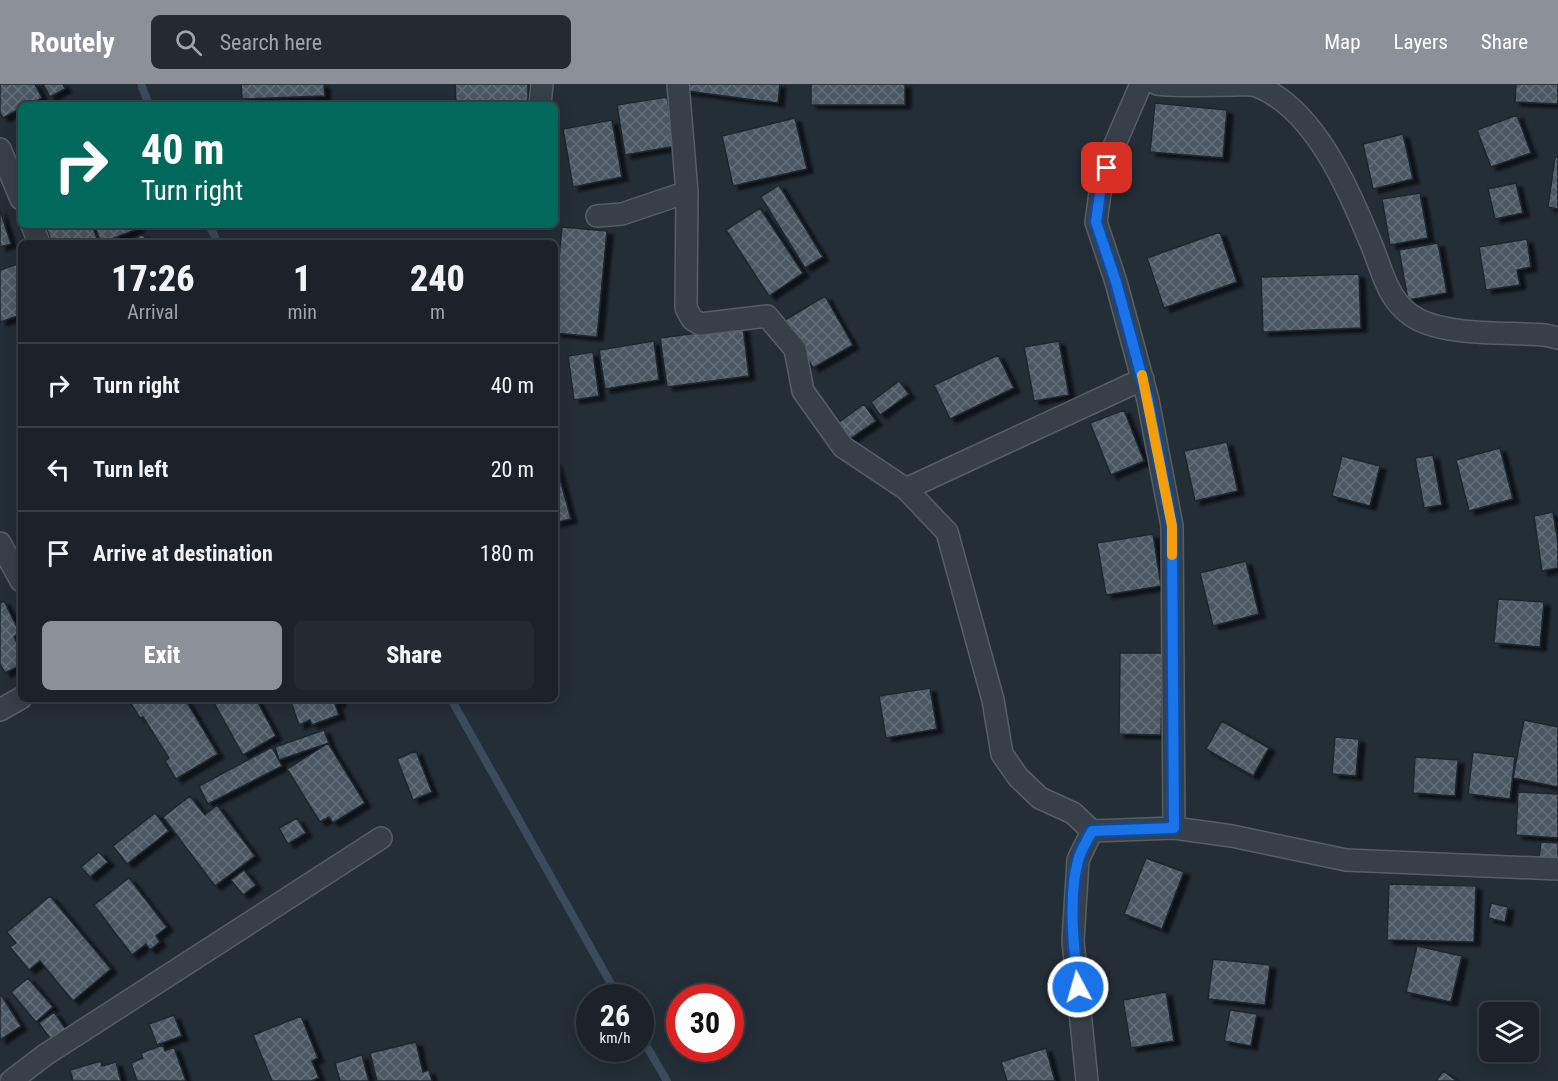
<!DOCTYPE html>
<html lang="en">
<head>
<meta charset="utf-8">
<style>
	body { margin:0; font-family:"Roboto Condensed",sans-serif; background:#242a31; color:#f1f3f6; height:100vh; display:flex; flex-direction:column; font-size:22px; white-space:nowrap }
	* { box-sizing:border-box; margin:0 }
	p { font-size:20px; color:#a0a4a8 }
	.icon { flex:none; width:33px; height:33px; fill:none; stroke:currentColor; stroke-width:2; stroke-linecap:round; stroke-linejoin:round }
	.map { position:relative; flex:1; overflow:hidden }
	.panel { position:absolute; left:18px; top:156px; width:540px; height:462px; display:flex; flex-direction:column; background:#1b2229; border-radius:9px; box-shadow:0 3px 15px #0003,0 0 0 2px #393f46 }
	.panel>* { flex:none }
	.banner { position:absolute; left:18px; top:18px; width:540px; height:126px; border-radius:9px; box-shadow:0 3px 15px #0003,0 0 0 2px #393f46; background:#00695c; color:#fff; overflow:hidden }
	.tools { position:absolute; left:1479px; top:918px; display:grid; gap:12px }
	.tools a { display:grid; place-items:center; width:60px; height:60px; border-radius:9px; background:#1b2229; box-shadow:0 3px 15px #0003,0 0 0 2px #393f46; font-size:30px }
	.speed { position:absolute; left:576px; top:900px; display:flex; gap:12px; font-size:30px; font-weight:700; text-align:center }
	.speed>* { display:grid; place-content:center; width:78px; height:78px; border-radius:50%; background:#1b2229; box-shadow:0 3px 15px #0003,0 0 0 2px #393f46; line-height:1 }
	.speed small { font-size:15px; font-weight:400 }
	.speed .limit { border:9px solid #d22; background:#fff; color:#111 }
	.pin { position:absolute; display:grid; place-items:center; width:51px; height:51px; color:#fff; margin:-26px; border-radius:12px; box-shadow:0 3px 9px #0006 }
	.me { position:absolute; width:66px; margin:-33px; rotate:354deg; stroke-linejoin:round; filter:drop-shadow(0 0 4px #0008) }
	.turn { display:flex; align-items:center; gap:21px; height:126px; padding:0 24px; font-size:27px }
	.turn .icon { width:78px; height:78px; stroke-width:2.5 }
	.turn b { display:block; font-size:42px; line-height:51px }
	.eta { display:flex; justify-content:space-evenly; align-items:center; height:102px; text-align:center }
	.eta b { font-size:36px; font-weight:800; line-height:42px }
	.cta { display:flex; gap:12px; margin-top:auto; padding:12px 24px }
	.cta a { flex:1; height:69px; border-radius:9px; background:#8c9099; color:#fff; font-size:24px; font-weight:800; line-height:69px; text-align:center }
	.cta a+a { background:#242a31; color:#f1f3f6 }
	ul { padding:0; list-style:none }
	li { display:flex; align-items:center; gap:18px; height:84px; padding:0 24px; border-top:2px solid #393f46 }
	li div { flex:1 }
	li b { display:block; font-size:22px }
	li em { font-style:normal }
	header { display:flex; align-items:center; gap:36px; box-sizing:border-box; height:84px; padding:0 30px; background:#8c9099; color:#fff }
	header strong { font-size:28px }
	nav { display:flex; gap:33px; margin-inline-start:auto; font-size:21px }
	.search { width:420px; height:54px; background:#242a31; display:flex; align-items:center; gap:15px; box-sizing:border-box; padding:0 21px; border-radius:9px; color:#a0a4a8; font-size:22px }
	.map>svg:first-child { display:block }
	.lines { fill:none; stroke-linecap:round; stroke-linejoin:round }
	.stream { stroke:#394c5d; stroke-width:8 }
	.building { fill:url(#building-cross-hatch); stroke:#1e272f; stroke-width:1.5; filter:url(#shadow) }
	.minor-casing { stroke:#555e66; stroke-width:24 }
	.minor { stroke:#374048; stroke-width:21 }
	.route-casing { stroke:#114b97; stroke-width:15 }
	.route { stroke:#1a73e8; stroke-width:10 }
	.slow { stroke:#f59e0b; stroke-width:10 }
</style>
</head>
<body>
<header>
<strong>Routely</strong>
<div class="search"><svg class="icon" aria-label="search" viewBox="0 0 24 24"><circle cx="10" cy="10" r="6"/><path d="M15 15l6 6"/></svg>Search here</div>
<nav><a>Map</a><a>Layers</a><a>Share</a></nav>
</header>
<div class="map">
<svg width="1558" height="997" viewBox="0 0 1558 997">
	<defs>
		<pattern id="building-cross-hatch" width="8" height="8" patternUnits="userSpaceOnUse" patternTransform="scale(1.5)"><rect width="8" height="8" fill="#4c5963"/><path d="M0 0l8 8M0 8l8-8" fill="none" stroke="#636f78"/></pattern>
		<filter id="shadow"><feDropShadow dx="6" dy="4" stdDeviation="1.5" flood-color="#0009"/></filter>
	</defs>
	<rect width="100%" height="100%" fill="#242e37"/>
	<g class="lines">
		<path class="stream" d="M141,0L149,21
			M209,141L218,159
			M451,615L619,914
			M640,951L667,997"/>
	</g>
	<path class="building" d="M0,0H35L42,14L28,21H21V24L3,34L0,29Z
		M43,0H63L65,5L50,13Z
		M241,0H324L325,12L242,15Z
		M455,0H528V21H456Z
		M681,0H780L778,19L680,6Z
		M811,0H905V21H811Z
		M1516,0H1558V20L1515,18Z
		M667,13L676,62L625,71L617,21Z
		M1155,19L1227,26L1223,74L1150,68Z
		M1517,31L1531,69L1491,83L1477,46Z
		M795,34L807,85L733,102L722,52Z
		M612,36L622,93L573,103L563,45Z
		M1403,50L1413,95L1373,105L1363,60Z
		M21,70V100L8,77Z
		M1555,73H1558V125L1548,123Z
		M1516,99L1523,129L1495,135L1488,105Z
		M779,101L823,173L805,184L761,113Z
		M1420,109L1428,154L1390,161L1382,115Z
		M760,124L803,189L769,212L726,146Z
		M0,126L11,160L0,163Z
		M45,141H92L99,159H52Z
		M94,141H137L138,145L101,159Z
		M562,143L607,147L597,253L555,249V213Z
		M1220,148L1237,198L1164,224L1147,174Z
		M143,150L148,159H126Z
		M1527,155L1531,183L1517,186L1520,201L1486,206L1479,163Z
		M1438,159L1447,209L1408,216L1399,166Z
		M21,179V231L0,238V186Z
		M1359,190L1361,244L1263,248L1261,193Z
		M825,212L853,261L813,284L785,236Z
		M743,243L749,292L667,303L660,254Z
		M654,257L659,296L605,305L599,266Z
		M1059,257L1069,311L1034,317L1024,263Z
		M593,268L599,312L574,316L568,272Z
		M998,271L1014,304L950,335L934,301Z
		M899,297L909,310L880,331L871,318Z
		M864,320L876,337L847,357L835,341Z
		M1124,326L1144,377L1111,391L1090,339Z
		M1227,358L1238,407L1195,417L1184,367Z
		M1500,364L1513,415L1469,427L1456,376Z
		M1433,371L1442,421L1424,424L1415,374Z
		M1342,372L1380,382L1370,422L1332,412Z
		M555,377L571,435L555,439Z
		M1553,428L1558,459V484L1542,487L1534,432Z
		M1153,450L1161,502L1106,511L1097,459Z
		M1246,477L1259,530L1213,542L1200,489Z
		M1498,515L1544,518L1540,563L1494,559Z
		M4,517L20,549L14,553L21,566V581L5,589L0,580V519Z
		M1120,569H1163L1161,651L1119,650Z
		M930,604L937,645L886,654L879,612Z
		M128,615H185L218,670L176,695L165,677L169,674L143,633L140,634Z
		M212,615H256L276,652L243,671Z
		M290,615H339L340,618L335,620L339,631L312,641L310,636L299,641Z
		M1524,636L1558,643V703L1513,694Z
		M1222,637L1269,664L1253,692L1206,665Z
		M324,646L329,659L279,676L275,663Z
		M1335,653L1359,655L1356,692L1332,690Z
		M328,659L365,719L333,739L329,733L320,738L287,685Z
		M272,663L282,682L208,720L199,702Z
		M416,667L432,708L413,716L397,675Z
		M1473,668L1515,673L1510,715L1468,710Z
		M1415,673L1458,676L1455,712L1413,709Z
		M1518,708L1558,710V754L1516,751Z
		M190,712L205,731L217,721L255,772L215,802L163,733Z
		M155,729L169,747L127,780L113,762Z
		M297,734L306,749L288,760L279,744Z
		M1541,758L1558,759V775L1539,774Z
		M99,768L108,778L90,793L81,783Z
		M1146,774L1184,788L1162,845L1124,830Z
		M244,786L256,801L243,811L231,796Z
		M129,794L167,843L156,852L160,858L150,866L146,860L132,871L94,821Z
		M1389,800L1476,802L1474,858L1387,856Z
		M50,812L111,885L73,917L40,877L29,886L10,863L16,859L7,848Z
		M1491,819L1508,823L1505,838L1488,834Z
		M1417,862L1462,872L1451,918L1406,908Z
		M1213,875L1270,881L1265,921L1208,915Z
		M28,894L53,923L36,938L11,908Z
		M1166,908L1174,957L1131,964L1123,916Z
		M1,911L21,942L0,956V912Z
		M1230,926L1257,930L1251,962L1224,957Z
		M54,928L67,947L52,957L39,939Z
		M174,931L182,952L157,961L149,940Z
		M301,932L318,974L312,977L319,994L311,997H272L253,951Z
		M416,958L423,988L429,986L432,997H377L370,969Z
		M163,961L165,967L174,963L186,997H137L131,979L143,974L141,969Z
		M1046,964L1055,997H1007L1001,978Z
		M362,971L369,997H340L335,979Z
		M101,977L102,982L116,978L121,997H73L70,986Z
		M1443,987L1457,997H1436Z"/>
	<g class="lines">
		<g class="minor-casing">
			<path id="minor" d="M678,0L687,108L686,224L692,235L700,240L767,232L795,265L803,307L843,363L906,405L947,448L993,616L1002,670L1018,693L1040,714L1073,729L1092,747L1174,744L1232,752L1346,776L1558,785
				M1141,0L1112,67L1101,102L1096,138L1116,198L1148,316L1172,442L1174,744
				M1157,0C1183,3 1209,1 1235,1C1242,1 1251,0 1257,2C1315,25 1348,105 1370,157C1383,187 1387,220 1419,236C1452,252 1508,248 1545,251L1558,254
				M540,21L542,0
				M0,65L21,115
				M597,132L622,130L687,108
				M32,141L39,159
				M906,405L1143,295
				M0,459L21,497
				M0,626L21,614
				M11,997L45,971L381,754
				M1087,997L1073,857L1078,776L1092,747"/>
		</g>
		<use href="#minor" class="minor"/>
	</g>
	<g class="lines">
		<g class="route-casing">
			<path id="route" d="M1078,903C1074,866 1068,813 1078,777C1080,767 1087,757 1092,747L1174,744L1172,442L1148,316L1116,198L1096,138L1101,102L1107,84"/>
		</g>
		<use href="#route" class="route"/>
		<path class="slow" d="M1142,291L1172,442V471"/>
	</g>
</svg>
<div class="tools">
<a><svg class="icon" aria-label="layers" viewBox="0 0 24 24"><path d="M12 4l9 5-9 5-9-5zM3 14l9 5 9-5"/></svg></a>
</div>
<div class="speed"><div>26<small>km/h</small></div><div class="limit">30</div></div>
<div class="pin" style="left:1107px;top:84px;background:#d93025"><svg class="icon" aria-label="arrive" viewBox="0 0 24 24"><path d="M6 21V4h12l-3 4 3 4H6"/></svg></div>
<svg class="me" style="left:1078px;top:903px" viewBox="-20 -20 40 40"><circle r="17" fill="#1a73e8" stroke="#fff" stroke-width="3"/><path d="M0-11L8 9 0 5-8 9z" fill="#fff"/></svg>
<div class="banner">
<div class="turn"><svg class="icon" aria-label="right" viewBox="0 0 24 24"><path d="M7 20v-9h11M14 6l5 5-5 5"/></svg><div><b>40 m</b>Turn right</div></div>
</div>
<section class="panel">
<div class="eta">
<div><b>17:26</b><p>Arrival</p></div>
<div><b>1</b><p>min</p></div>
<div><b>240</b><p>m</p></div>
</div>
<ul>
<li><svg class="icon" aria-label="right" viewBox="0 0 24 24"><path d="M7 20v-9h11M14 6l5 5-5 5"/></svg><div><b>Turn right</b></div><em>40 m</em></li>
<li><svg class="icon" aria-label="left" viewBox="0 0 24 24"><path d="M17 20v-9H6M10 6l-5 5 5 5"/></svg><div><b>Turn left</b></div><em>20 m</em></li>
<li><svg class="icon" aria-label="arrive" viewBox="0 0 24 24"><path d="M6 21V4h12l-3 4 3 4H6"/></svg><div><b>Arrive at destination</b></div><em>180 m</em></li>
</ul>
<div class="cta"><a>Exit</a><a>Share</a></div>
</section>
</div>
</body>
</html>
